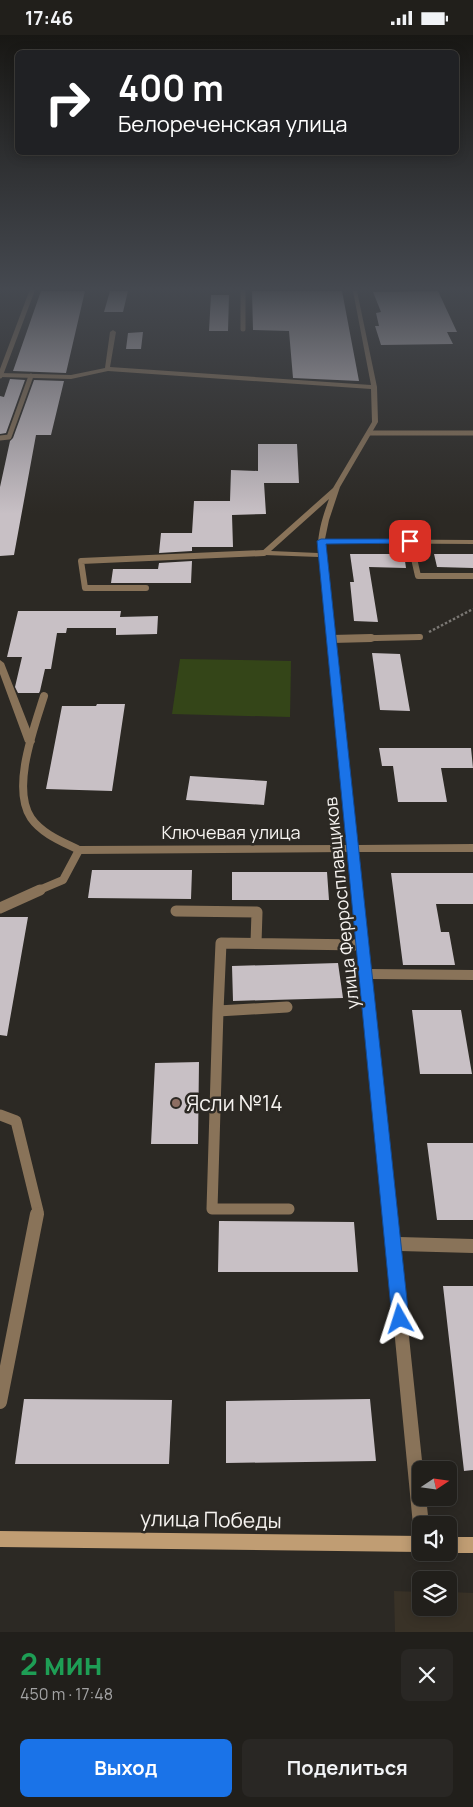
<!DOCTYPE html>
<html lang="ru">
<head>
<meta charset="utf-8">
<style>
	body { margin:0; font-family:Manrope,sans-serif; background:#292724; color:#f1f3f6; height:100vh; display:flex; flex-direction:column; font-size:19px; white-space:nowrap }
	* { box-sizing:border-box; margin:0 }
	p { font-size:16px; color:#a2a2a3 }
	.icon { flex:none; width:28px; height:28px; fill:none; stroke:currentColor; stroke-width:2; stroke-linecap:round; stroke-linejoin:round }
	.map { position:relative; height:1597px; overflow:hidden }
	.panel { display:flex; flex-direction:column; background:#211f1b; flex:1 }
	.panel>* { flex:none }
	.top-card { position:absolute; left:15px; top:15px; width:444px; height:105px; border-radius:8px; box-shadow:0 2px 12px #0003,0 0 0 1px #3e3d3a; background:#202124; color:#fff; overflow:hidden }
	.needle { width:32px; rotate:77deg }
	.controls { position:absolute; left:412px; top:1426px; display:grid; gap:10px }
	.controls a { display:grid; place-items:center; width:45px; height:45px; border-radius:8px; background:#211f1b; box-shadow:0 2px 12px #0003,0 0 0 1px #3e3d3a; font-size:25px }
	.pin { position:absolute; display:grid; place-items:center; width:42px; height:42px; color:#fff; margin:-21px; border-radius:10px; box-shadow:0 2px 8px #0006 }
	.me { position:absolute; width:55px; margin:-28px; rotate:354deg; stroke-linejoin:round; filter:drop-shadow(0 0 4px #0008) }
	.turn { display:flex; align-items:center; gap:18px; height:105px; padding:0 20px; font-size:22px }
	.turn .icon { width:65px; height:65px; stroke-width:2.5 }
	.turn b { display:block; font-size:35px; line-height:42px }
	.round { display:grid; place-items:center; flex:none; width:52px; height:52px; border-radius:8px; background:#292724 }
	.head { display:flex; align-items:center; justify-content:space-between; height:85px; padding:0 20px }
	h1 { font-size:30px; font-weight:700; line-height:38px; color:#1e9e55 }
	.button { display:flex; gap:10px; margin-top:auto; padding:10px 20px }
	.button a { flex:1; height:58px; border-radius:8px; background:#1a73e8; color:#fff; font-size:20px; font-weight:700; line-height:58px; text-align:center }
	.button a+a { background:#292724; color:#f1f3f6 }
	.status { display:flex; justify-content:space-between; align-items:center; height:35px; padding:0 25px; background:#211f1b; direction:ltr }
	.status svg { height:14px; fill:currentColor }
	.map>svg:first-child { display:block }
	.built { fill:#393227 }
	.green { fill:#344518 }
	.building { fill:#c8c0c5 }
	.lines { fill:none; stroke-linecap:round; stroke-linejoin:round }
	.path { stroke:#7a7773; stroke-width:2.5; stroke-dasharray:2.5 2; stroke-linecap:butt }
	.service-far4 { stroke:#897359; stroke-width:5 }
	.service-far3 { stroke:#897359; stroke-width:6 }
	.service-far2 { stroke:#897359; stroke-width:8 }
	.service-far1 { stroke:#897359; stroke-width:11 }
	.service { stroke:#897359; stroke-width:14 }
	.minor { fill:#897359; fill-rule:evenodd }
	.secondary { fill:#c09d73; fill-rule:evenodd }
	.route { fill:#1a73e8; stroke:#114b97 }
	.education-dot { fill:#8d6e63; stroke:#2c2924; stroke-width:2 }
	.labels { text-anchor:middle; dominant-baseline:central; stroke-width:5; stroke-linejoin:round; paint-order:stroke }
	.street-label { font-size:18px; fill:#f6f3f0; stroke:#2c2924 }
	.near-poi-label { font-size:21px; fill:#f6f3f0; stroke:#2c2924; text-anchor:start }
	.near-street-label { font-size:21px; fill:#f6f3f0; stroke:#2c2924 }
</style>
</head>
<body>
<div class="status"><b>17:46</b><svg viewBox="0 0 49 12"><path d="M0 12V9h3v3zM5 12V6h3v6zM10 12V3h3v9zM15 12V0h3v12zM26 1h20v11H26zM47 4h2v5h-2z"/></svg></div>
<div class="map">
<svg width="473" height="1597" viewBox="0 0 473 1597">
	<rect width="100%" height="100%" fill="#2c2924"/>
	<path class="built" d="M394,1556L421,1557V1572H449V1557L473,1558V1597H395Z"/>
	<path class="green" d="M180,624L291,626L290,682L172,679Z"/>
	<path class="building" d="M41,256H85L66,338L13,336Z
		M110,256H128L123,277H104Z
		M252,256H342L359,346L293,343L289,296L253,295Z
		M438,256L457,297H447L453,309L381,310L375,291H379L376,278L381,277L373,257Z
		M211,260H229L228,296H209Z
		M143,297L141,314H126L128,298Z
		M10,344L25,345L6,398L0,399V361L4,362Z
		M34,345L64,346L51,400H36L14,520L0,521V452L10,406L13,403Z
		M258,409H297L299,448H264L266,479L232,480L233,512H192V516L159,518L161,498H192L194,466H230L231,435L258,436Z
		M350,519H404L406,533L369,532L378,587L354,586L350,547H354Z
		M434,519H473V533L437,532Z
		M192,526L191,548H111L113,534H158L159,528Z
		M18,576H121L120,582L158,581L157,599L116,600V593H67L66,598H57L51,634H45L40,656L39,658H18L15,652L22,622H7Z
		M372,618L400,619L410,676L380,675Z
		M97,669H125L112,756L46,754L62,671H96Z
		M379,713H471L473,733H441L447,767H398L393,731H382Z
		M190,741L267,746L264,770L186,765Z
		M92,835H192L191,864L88,863Z
		M232,837H327L329,865H232Z
		M391,838H473V869H436L441,897H449L455,930H403Z
		M0,882H28L7,1001L0,1000Z
		M338,928L343,963L233,966L232,931Z
		M412,975H461L472,1039H420Z
		M199,1027L198,1109H151L155,1028Z
		M427,1108H473V1185H437Z
		M219,1186L354,1187L358,1237H218Z
		M443,1251H473V1435L464,1436Z
		M24,1364L172,1365L169,1429H15Z
		M370,1364L376,1426L226,1428V1366Z"/>
	<g class="lines">
		<path class="path" d="M429,597L473,574"/>
		<path class="service-far4" d="M243,256V294
			M0,341L32,256
			M370,398H473
			M0,403L9,402L31,341"/>
		<path class="service-far3" d="M410,506L418,541H473
			M146,553H85L81,526L264,518
			M332,604L420,602"/>
		<path class="service-far2" d="M332,604L371,603
			M37,856L63,845L79,815C63,807 42,799 31,783C11,753 34,693 44,661"/>
		<path class="service-far1" d="M0,873L40,855
			M176,876L257,877L256,908
			M287,972L218,976L221,908L363,910
			M218,976L212,1174H289
			M0,1080L16,1086L38,1176L37,1181"/>
		<path class="service" d="M0,1367L37,1179"/>
		<path class="minor" d="M353,256H357L377,352L378,387L340,452L329,485L325,504L473,505V509L325,508L357,810L473,809V817H358L370,934L473,935V945L371,944L399,1202L473,1204V1218L400,1216L423,1435H421V1462H426L429,1490H421V1498L415,1496L413,1490L348,817L79,819L75,818L74,815L75,812L79,811L347,810L319,522L264,520L260,518L333,453L372,387L371,354L108,336L71,344L0,342V338L71,340L105,333L110,297L113,295L116,297L110,332L371,350ZM329,464C323,481 317,498 318,518L271,516Z
			M0,625L4,628L35,707L33,709L30,710L25,707L0,639Z"/>
		<path class="secondary" d="M0,1496L421,1501V1517L0,1512Z
			M449,1502H473V1518H447H449Z"/>
	</g>
	<linearGradient id="sky" x2="0" y2="1"><stop stop-color="#181714"/><stop offset="0.53" stop-color="#454950"/><stop offset="1" stop-color="#454950" stop-opacity="0"/></linearGradient>
	<rect width="473" height="479" fill="url(#sky)"/>
	<path class="route" d="M410,504L414,506L413,508L326,509L409,1284L406,1290L400,1292L395,1290L392,1284L317,506L321,504Z"/>
	<circle class="education-dot" cx="176" cy="1068" r="5"/>
	<g class="labels">
		<g class="street-label">
			<text x="231" y="797">Ключевая улица</text>
			<text transform="translate(341 868) rotate(-96)">улица Ферросплавщиков</text>
		</g>
		<g class="near-poi-label">
			<text x="186" y="1068">Ясли №14</text>
		</g>
		<g class="near-street-label">
			<text transform="translate(211 1484) rotate(1)">улица Победы</text>
		</g>
	</g>
</svg>
<div class="controls">
<a><svg class="needle" viewBox="-14 -14 28 28"><path d="M0-13l5 13h-10z" fill="#e53935"/><path d="M0 13l5-13h-10z" fill="#a2a2a3"/></svg></a>
<a><svg class="icon" aria-label="sound" viewBox="0 0 24 24"><path d="M4 9h4l5-4v14l-5-4H4zM17 9q2 3 0 6"/></svg></a>
<a><svg class="icon" aria-label="layers" viewBox="0 0 24 24"><path d="M12 4l9 5-9 5-9-5zM3 14l9 5 9-5"/></svg></a>
</div>
<div class="pin" style="left:410px;top:506px;background:#d93025"><svg class="icon" aria-label="arrive" viewBox="0 0 24 24"><path d="M6 21V4h12l-3 4 3 4H6"/></svg></div>
<svg class="me" style="left:400px;top:1284px" viewBox="-20 -20 40 40"><path d="M0-17L14 15 0 8-14 15z" fill="#1a73e8" stroke="#fff" stroke-width="4"/></svg>
<div class="top-card">
<div class="turn"><svg class="icon" aria-label="right" viewBox="0 0 24 24"><path d="M7 20v-9h11M14 6l5 5-5 5"/></svg><div><b>400 m</b>Белореченская улица</div></div>
</div>
</div>
<section class="panel">
<div class="head"><div><h1>2 мин</h1><p>450 m · 17:48</p></div><a class="round"><svg class="icon" aria-label="close" viewBox="0 0 24 24"><path d="M6 6l12 12M18 6L6 18"/></svg></a></div>
<div class="button"><a>Выход</a><a>Поделиться</a></div>
</section>
</body>
</html>
